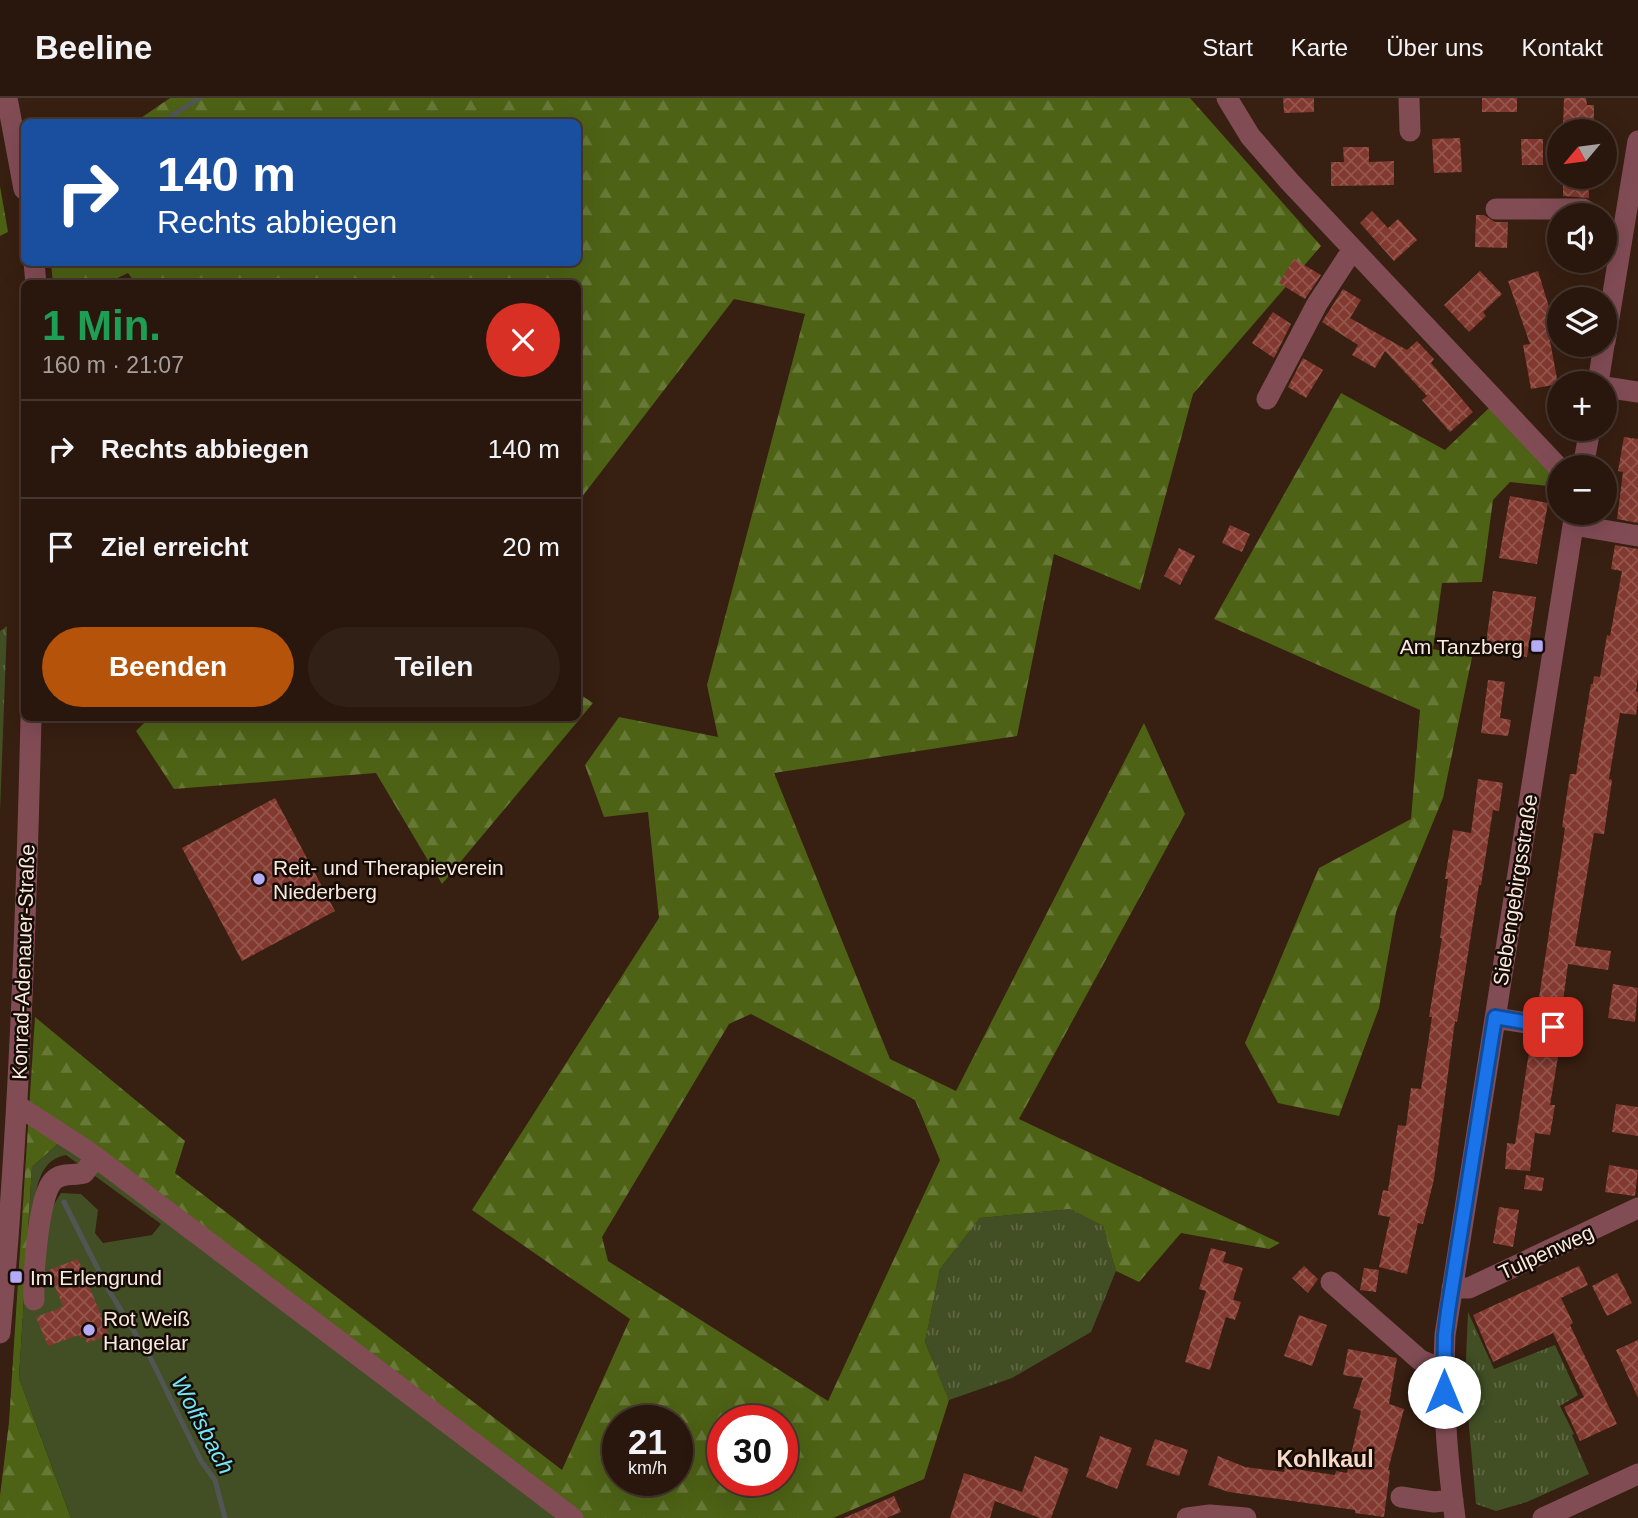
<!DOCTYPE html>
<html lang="de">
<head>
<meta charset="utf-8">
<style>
	body { margin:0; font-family:Arial,sans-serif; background:#312016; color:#f1f3f6; height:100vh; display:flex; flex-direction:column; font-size:26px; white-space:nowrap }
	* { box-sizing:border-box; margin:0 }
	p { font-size:23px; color:#a59f9d }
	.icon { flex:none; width:38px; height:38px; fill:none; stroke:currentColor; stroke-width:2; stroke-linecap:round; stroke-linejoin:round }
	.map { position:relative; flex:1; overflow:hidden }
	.sheet { position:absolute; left:21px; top:182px; width:560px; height:441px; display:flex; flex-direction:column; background:#29170d; border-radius:10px; box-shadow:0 7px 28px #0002,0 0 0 2px #45362e }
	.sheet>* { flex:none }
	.banner { position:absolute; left:21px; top:21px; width:560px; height:147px; border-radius:10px; box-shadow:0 7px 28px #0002,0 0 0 2px #45362e; background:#1a4fa0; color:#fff; overflow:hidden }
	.needle { width:46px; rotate:241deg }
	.buttons { position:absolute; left:1547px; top:21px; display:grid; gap:14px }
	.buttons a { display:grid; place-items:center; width:70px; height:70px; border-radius:50%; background:#29170d; box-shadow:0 7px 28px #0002,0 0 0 2px #45362e; font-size:35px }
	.speed { position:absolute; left:602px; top:1307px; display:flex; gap:14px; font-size:35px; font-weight:700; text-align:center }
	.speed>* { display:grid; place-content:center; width:91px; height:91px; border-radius:50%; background:#29170d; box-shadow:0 7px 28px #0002,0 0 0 2px #45362e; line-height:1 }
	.speed small { font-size:18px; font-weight:400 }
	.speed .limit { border:10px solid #d22; background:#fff; color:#111 }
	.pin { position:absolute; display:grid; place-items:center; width:60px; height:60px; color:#fff; margin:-30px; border-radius:14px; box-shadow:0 4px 10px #0006 }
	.me { position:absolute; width:77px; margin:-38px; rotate:0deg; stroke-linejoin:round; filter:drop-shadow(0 0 5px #0008) }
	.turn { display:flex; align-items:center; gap:24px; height:147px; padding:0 21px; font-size:32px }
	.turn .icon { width:91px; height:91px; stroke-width:2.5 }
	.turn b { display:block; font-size:49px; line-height:60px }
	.round { display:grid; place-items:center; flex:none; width:74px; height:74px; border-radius:37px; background:#312016 }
	.headline { display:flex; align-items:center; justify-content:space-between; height:119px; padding:0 21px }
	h1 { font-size:42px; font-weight:700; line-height:52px; color:#1e9e55 }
	.cta { display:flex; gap:14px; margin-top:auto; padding:14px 21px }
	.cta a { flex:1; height:80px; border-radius:42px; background:#b45309; color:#fff; font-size:28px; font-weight:700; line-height:80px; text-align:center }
	.cta a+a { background:#312016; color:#f1f3f6 }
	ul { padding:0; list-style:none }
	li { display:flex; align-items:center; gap:21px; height:98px; padding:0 21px; border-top:2px solid #45362e }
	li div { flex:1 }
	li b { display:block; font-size:26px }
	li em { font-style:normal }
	header { display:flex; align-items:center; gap:42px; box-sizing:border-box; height:98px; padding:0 35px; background:#29170d; border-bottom:2px solid #45362e }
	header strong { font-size:33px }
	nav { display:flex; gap:38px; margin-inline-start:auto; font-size:24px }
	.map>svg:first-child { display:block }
	.grass { fill:url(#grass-tufts) }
	.forest { fill:url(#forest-firs); fill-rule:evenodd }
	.park { fill:#424f25; fill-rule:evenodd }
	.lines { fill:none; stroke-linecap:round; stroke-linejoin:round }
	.stream { stroke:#515655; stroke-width:5 }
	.building { fill:url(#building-cross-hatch) }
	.minor { stroke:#824c55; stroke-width:21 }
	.route-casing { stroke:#114b97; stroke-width:18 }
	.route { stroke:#1a73e8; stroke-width:12 }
	.poi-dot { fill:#b5acf8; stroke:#160c06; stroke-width:2.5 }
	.labels { text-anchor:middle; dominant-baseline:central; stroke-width:5; stroke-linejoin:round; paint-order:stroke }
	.poi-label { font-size:21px; fill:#fae9e0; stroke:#160c06; text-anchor:start }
	.street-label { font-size:21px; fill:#fae9e0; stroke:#160c06 }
	.water-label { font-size:23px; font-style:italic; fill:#73e6f8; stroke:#160c06 }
	.neighbourhood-label { font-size:23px; font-weight:bold; fill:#f9d8c6; stroke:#160c06 }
</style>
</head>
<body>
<header>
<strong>Beeline</strong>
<nav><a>Start</a><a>Karte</a><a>Über uns</a><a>Kontakt</a></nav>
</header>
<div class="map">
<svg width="1638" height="1420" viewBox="0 0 1638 1420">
	<defs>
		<pattern id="grass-tufts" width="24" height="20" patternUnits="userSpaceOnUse" patternTransform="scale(1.75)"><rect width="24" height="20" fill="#424f25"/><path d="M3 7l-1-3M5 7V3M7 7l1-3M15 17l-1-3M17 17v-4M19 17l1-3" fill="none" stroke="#5e6844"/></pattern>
		<pattern id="forest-firs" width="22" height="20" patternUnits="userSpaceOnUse" patternTransform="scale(1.75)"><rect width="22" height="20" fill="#4d6215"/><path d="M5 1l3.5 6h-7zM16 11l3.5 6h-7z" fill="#687837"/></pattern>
		<pattern id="building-cross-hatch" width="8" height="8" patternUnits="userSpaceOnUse" patternTransform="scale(1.75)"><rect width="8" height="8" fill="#82392f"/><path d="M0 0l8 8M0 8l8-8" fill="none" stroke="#95564d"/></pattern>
	</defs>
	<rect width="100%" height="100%" fill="#371f11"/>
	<path class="grass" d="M7,528L0,714V533Z
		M1070,1111L1103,1128L1116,1173L1091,1234L1012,1280L949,1302L925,1244L940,1171L980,1120Z
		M1468,1214L1494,1271L1555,1247L1578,1297L1560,1308L1574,1336L1572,1337L1589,1376L1527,1404L1496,1413L1476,1406L1465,1284Z"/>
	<path class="forest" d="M170,0H1190L1321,148L1193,296L1140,492L1054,456L1017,638L774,675L890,961L956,993L1144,625L1185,716L1019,1021L1280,1145L1269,1151L1181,1135L1139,1184L1116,1173L1103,1128L1070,1111L980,1120L940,1171L925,1244L949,1302L924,1381L833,1420H563L59,1045L32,1069L19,1280L71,1420H0V1398L9,1324L35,919L185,1043L175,1075L562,1372L630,1221L472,1112L659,820L648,714L604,719L585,667L619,619L718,639L707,587L805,216L734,201L578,404V186H136L128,175L107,185L53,186L51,165L578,164V24H135ZM751,916L915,1002L940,1062L828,1303L608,1163L602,1139L729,926ZM618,1323H677V1382H618ZM723,1323H782V1382H723Z
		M0,88L8,134L0,138Z
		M1341,295L1445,352L1489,310L1559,382V389L1510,384L1493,402L1482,484L1442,485L1433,551L1472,559L1443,700L1396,814L1379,910L1339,1018L1278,1005L1245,945L1319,770L1411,721L1420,612L1214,521Z
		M578,595L593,605L442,786L376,675L174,691L136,633L149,620H578Z"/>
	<path class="park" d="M59,1045L175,1127L563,1420H71L19,1280L32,1069ZM66,1057L161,1126L152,1137L103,1145L95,1135L98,1112L81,1096L61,1095L40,1129L32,1126C36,1100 34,1063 66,1057Z
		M1511,1291L1518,1316L1495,1323L1489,1305L1497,1300L1499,1293Z"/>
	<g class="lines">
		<path class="stream" d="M162,24L200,0
			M64,1104L108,1191L151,1261L201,1363L215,1382L225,1420"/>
	</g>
	<path class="building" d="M1283,0H1314V14L1284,15Z
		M1482,0H1517V14H1482Z
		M1564,0H1586L1587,7H1594V28H1563Z
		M1460,40L1462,74L1434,75L1432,41Z
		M1521,41H1543V67H1522Z
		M1343,49H1369V64L1394,63V87L1331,88V64H1344Z
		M1563,79H1589V100L1563,98Z
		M1372,113L1388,130L1398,121L1417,142L1394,163L1360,125Z
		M1476,117H1484L1495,124H1508L1507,150L1475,149Z
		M1294,161L1321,177L1305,201L1279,185Z
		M1480,173L1502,196L1483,214L1486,218L1469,234L1444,207Z
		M1538,173L1552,219L1546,221L1558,286L1531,291L1523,247L1530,246L1508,183Z
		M1343,191L1361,202L1350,220L1407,252L1417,243L1434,261L1431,265L1473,314L1450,334L1422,302L1427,298L1385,253L1375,270L1352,257L1358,247L1322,224Z
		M1273,214L1291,226L1274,260L1252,245Z
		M1303,260L1323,272L1306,300L1288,289Z
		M1624,339L1638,341V425L1617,421L1623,374L1618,373Z
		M1510,398L1548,405L1537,466L1499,460Z
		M1230,427L1250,436L1242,454L1222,445Z
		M1615,447L1638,451V580L1636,593L1638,594V603L1636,617L1620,615L1609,681L1612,682L1604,736L1594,735L1575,848L1611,853L1608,872L1568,866L1561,918L1537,913L1565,730L1562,729L1570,676H1576L1591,586H1593L1594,578L1600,579L1607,537L1610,538L1622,473L1611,471Z
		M1179,450L1195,458L1180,487L1164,478Z
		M1493,493L1536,499L1527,559L1485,553Z
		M1488,582L1505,584L1500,620L1511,622L1508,638L1481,635Z
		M1478,681L1503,685L1499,713L1493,712L1481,787H1479L1457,924L1455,923L1434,1081L1423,1126L1418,1125L1407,1176L1379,1169L1390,1119L1378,1117L1383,1092L1388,1093L1398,1027L1406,1028L1411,990L1421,991L1432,919H1429L1442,840H1440L1448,781H1445L1453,732L1471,735Z
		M275,700L335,813L242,863L182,750Z
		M1613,886L1638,890L1635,924L1608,920Z
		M1527,938L1543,941L1541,955L1558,959L1550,1007H1555L1550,1037L1535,1035L1530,1073L1505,1071L1507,1045L1515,1046L1529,954L1526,953Z
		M1616,1006L1638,1009V1038L1612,1034Z
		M1609,1067L1638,1072L1635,1098L1605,1094Z
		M1526,1077L1544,1080L1542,1093L1524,1091Z
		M1499,1109L1519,1112L1513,1149L1493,1145Z
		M1211,1150L1226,1154L1223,1164L1243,1170L1233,1202L1241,1204L1235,1222L1226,1219L1210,1272L1185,1264L1206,1193L1199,1191Z
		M78,1161L109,1237L87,1245L85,1239L81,1240L79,1237L48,1248L36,1219L63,1209L49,1172Z
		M1304,1168L1318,1181L1308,1195L1292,1180Z
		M1579,1168L1588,1187L1561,1200L1573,1225L1570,1227L1617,1326L1580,1343L1564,1309L1584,1299L1553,1235L1493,1264L1473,1217Z
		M1364,1170L1379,1172L1376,1194L1360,1192Z
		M1617,1175L1632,1205L1607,1218L1592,1188Z
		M1299,1217L1327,1227L1312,1268L1284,1258Z
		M1638,1242V1300L1616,1252Z
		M1348,1251L1397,1260L1389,1306L1404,1311L1388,1372H1390L1384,1419L1355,1415V1412L1229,1394L1208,1387L1218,1358L1245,1369L1284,1374L1286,1362L1301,1365V1372L1335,1377L1336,1373L1347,1375L1361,1313L1353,1310L1363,1280L1343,1277Z
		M1100,1338L1132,1350L1117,1391L1086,1379Z
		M1155,1341L1188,1352L1179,1378L1146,1367Z
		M1035,1358L1069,1371L1051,1420H1040L995,1403L990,1420H950L964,1375L1022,1394Z
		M894,1398L901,1414L886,1420H844Z"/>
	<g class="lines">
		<path class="minor" d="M7,0L24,91
			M1227,0L1250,38L1289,83L1559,370
			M1409,0L1410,33
			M1496,111H1583L1593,117
			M34,164L36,186
			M1605,244L1638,43
			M1598,285L1604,247
			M1605,289L1638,294
			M1267,301L1317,206L1353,151
			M1583,369L1590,331
			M1573,427L1638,438
			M1495,920L1553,929
			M18,1008L89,1054L573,1420
			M1331,1184L1420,1262L1444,1272
			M1452,1190H1469L1638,1110
			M34,1202C33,1180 38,1098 53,1083C61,1074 73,1078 84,1075L96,1059
			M0,1235C19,1030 26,825 31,620
			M1401,1399L1434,1404L1453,1402
			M1187,1420L1210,1417L1246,1420
			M1455,1420C1447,1360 1442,1298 1445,1237L1575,415
			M1543,1420L1638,1376"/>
	</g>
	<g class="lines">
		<g class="route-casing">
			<path id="route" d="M1444,1294L1445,1237L1448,1213L1495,919L1553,929"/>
		</g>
		<use href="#route" class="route"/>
	</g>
	<g class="poi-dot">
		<rect x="1530" y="541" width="14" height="14" rx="3.5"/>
		<circle cx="259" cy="781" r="7"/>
		<rect x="9" y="1172" width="14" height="14" rx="3.5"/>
		<circle cx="89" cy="1232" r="7"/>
	</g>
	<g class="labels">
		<g class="poi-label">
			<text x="1523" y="548" text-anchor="end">Am Tanzberg</text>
			<text x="273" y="769">Reit- und Therapieverein<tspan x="273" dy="24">Niederberg</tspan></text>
			<text x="30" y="1179">Im Erlengrund</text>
			<text x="103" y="1220">Rot Weiß<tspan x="103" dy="24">Hangelar</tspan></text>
		</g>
		<g class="street-label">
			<text transform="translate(1515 792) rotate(-81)">Siebengebirgsstraße</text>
			<text transform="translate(23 864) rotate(-88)">Konrad-Adenauer-Straße</text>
			<text transform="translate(1546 1154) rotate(-25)">Tulpenweg</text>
		</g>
		<g class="water-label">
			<text transform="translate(203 1327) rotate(62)">Wolfsbach</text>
		</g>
		<g class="neighbourhood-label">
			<text x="1325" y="1361">Kohlkaul</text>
		</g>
	</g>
</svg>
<div class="buttons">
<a><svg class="needle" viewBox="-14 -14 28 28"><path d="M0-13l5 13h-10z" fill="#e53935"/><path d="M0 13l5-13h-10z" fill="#a59f9d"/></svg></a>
<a><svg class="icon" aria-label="sound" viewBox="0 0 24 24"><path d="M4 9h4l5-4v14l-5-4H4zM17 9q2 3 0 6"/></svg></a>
<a><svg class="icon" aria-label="layers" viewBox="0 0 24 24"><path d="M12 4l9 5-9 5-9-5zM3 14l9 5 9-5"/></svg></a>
<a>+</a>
<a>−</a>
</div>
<div class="speed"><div>21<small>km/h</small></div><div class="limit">30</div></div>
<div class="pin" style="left:1553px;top:929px;background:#d93025"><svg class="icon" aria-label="arrive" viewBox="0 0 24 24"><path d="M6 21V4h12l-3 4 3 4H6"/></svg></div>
<svg class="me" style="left:1444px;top:1294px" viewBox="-20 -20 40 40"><circle r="19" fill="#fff"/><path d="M0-13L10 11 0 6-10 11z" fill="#1a73e8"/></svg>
<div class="banner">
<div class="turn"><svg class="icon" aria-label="right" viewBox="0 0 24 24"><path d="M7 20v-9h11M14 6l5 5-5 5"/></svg><div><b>140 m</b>Rechts abbiegen</div></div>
</div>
<section class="sheet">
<div class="headline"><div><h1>1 Min.</h1><p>160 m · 21:07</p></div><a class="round" style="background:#d93025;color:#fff"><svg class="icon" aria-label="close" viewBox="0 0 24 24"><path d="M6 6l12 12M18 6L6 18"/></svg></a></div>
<ul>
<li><svg class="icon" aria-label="right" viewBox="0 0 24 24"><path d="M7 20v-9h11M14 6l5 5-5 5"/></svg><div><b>Rechts abbiegen</b></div><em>140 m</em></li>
<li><svg class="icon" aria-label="arrive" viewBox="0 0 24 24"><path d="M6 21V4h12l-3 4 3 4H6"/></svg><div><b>Ziel erreicht</b></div><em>20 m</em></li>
</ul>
<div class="cta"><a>Beenden</a><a>Teilen</a></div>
</section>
</div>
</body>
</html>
